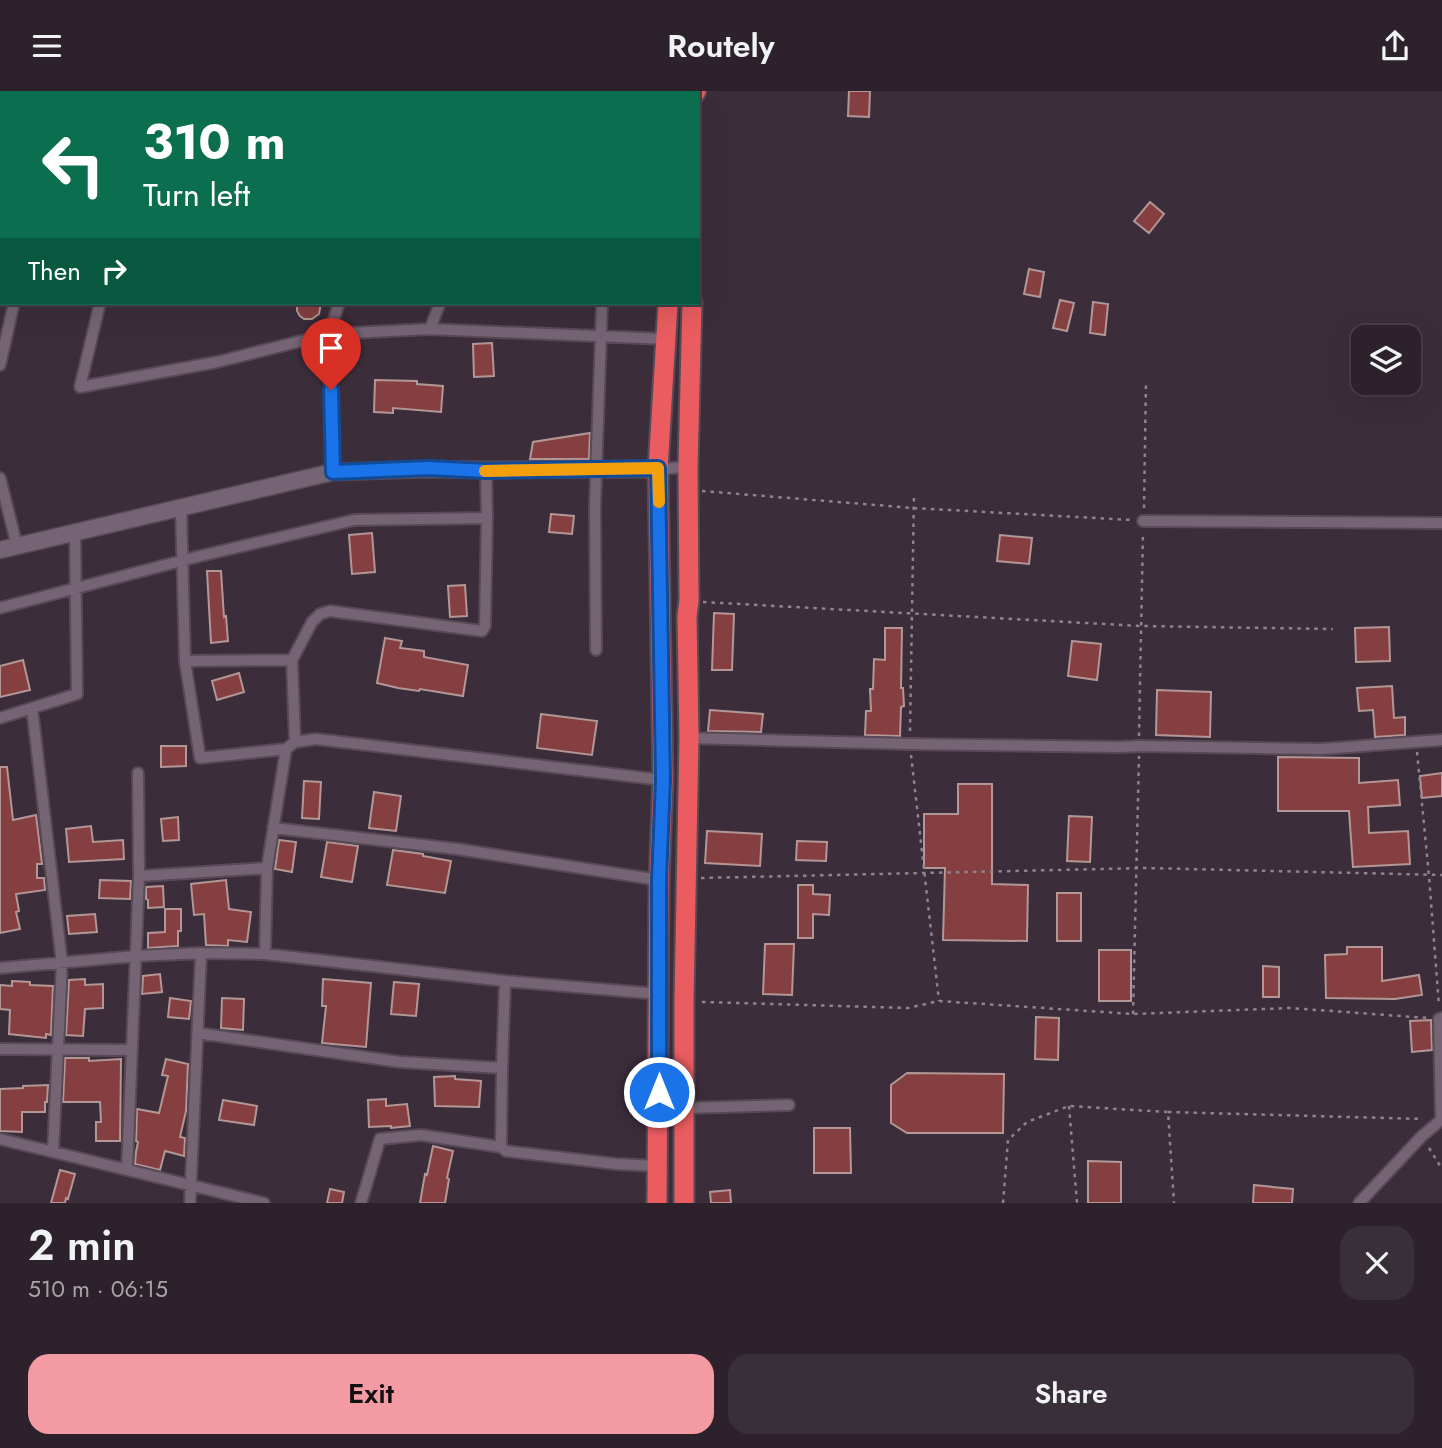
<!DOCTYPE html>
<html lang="en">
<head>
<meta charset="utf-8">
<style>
	body { margin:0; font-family:Jost,sans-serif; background:#392f38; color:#f1f3f6; height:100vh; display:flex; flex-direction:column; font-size:26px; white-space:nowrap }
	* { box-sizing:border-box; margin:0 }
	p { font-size:23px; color:#a7a4a9 }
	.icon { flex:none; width:38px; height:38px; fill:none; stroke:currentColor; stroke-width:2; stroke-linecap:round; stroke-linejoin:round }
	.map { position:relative; height:1112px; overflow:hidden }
	.drawer { display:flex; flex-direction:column; background:#2d222c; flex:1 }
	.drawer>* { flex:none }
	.guide { position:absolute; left:0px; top:0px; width:700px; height:214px; box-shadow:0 7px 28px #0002,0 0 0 2px #483f48; background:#0b6e4f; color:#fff; overflow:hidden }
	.buttons { position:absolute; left:1351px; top:234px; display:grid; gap:14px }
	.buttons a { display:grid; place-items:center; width:70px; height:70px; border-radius:14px; background:#2d222c; box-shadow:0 7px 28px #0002,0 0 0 2px #483f48; font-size:35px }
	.pin { position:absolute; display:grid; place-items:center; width:60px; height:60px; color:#fff; margin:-72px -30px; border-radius:50% 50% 50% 0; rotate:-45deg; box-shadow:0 0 7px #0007 }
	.pin .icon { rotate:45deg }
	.me { position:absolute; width:77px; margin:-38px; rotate:0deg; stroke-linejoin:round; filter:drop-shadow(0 0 5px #0008) }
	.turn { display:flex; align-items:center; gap:24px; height:147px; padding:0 28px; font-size:32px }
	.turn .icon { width:91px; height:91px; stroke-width:2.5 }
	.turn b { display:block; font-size:49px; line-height:60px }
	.then { display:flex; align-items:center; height:66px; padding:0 28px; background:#0003; gap:14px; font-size:26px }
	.round { display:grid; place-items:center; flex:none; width:74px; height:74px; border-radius:21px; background:#392f38 }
	.overview { display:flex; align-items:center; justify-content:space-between; height:119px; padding:0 28px }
	h1 { font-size:42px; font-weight:600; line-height:52px }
	.button { display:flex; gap:14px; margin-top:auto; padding:14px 28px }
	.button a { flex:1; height:80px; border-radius:21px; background:#f49aa2; color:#111; font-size:28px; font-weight:600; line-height:80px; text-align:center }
	.button a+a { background:#392f38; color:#f1f3f6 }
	header { display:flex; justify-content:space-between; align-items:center; height:91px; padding:0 28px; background:#2d222c; font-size:32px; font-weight:600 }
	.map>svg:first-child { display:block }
	.building { fill:#853f40; stroke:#b29796; stroke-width:2 }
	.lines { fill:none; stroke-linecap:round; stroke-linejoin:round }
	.street-casing { stroke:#574a56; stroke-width:14 }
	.secondary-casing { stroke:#574a56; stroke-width:19 }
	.highway-casing { stroke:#574a56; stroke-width:23 }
	.path { stroke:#8f838e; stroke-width:2.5; stroke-dasharray:3.5 5; stroke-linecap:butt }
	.street { stroke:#756574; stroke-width:10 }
	.secondary { stroke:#756574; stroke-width:16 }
	.highway { stroke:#ea5c60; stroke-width:19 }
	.route-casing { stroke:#114b97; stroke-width:18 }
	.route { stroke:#1a73e8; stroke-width:12 }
	.slow { stroke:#f59e0b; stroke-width:12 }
</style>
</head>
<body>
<header><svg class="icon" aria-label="menu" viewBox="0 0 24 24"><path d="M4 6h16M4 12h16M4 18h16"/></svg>Routely<svg class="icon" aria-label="share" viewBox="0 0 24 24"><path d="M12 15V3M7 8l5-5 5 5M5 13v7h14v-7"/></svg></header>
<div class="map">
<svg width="1442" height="1112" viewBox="0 0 1442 1112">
	<rect width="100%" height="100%" fill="#3c2d3b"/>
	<path class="building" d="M849,0H870L869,26L848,25Z
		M1150,111L1164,123L1149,142L1134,130Z
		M1029,178L1044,181L1040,206L1024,203Z
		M1060,209L1074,212L1067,240L1053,237Z
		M1093,211L1108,213L1105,244L1090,242Z
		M297,212H321L319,223L312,228H304L300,225L297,220Z
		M492,252L494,285L474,286L473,253Z
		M375,289L417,290V293L443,295L441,321L393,317V322L374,321Z
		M590,342L589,368H530L533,351Z
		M551,423L574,425L572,443L549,441Z
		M372,442L375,481L352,483L349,444Z
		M1000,444L1032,447L1029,473L997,470Z
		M207,480H221L224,526L226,525L228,550L211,552Z
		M465,494L467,525L450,526L448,495Z
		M714,522L734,523L732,579H712Z
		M1389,536L1390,570L1356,571L1355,537Z
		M885,537H902L901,597H903L904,615L901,616L900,645L865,644L866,620H871L870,598H873L874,568L885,569Z
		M385,547L402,550L400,557L424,560V566L468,574L463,605L420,598L419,600L398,597L377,592Z
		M1072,550L1101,553L1097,589L1068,585Z
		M23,569L30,599L0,606V575Z
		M239,582L244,601L217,609L212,590Z
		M1392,595L1394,627L1405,626V644L1375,646L1373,619L1359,620L1357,597Z
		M1157,599L1211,601L1210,646L1156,644Z
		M710,619L763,623L761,641L708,640Z
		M541,623L597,630L592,664L537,657Z
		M161,655H186V675L161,676Z
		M1278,666L1359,667V692L1398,689L1400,714L1368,716L1369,742L1408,740L1410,773L1353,776L1349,720H1278Z
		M0,676H7L13,729L36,724L42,773H37V787H44L45,799L16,803L19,820L16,821L20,838L0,842Z
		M1442,682V705L1422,707L1420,685Z
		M304,690L321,691L319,728L302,727Z
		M958,693H992V793L1028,794L1027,850L943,849L945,777H924V723H958Z
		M374,701L401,705L396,740L369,737Z
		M1069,725L1092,726L1090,771L1067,770Z
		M178,726L179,749L163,750L161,728Z
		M91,735L93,751L123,749L124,768L69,771L66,738Z
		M707,740L762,743L760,775L705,772Z
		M279,749L296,751L292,781L275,778Z
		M797,750L827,751L826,770L796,769Z
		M327,751L358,755L352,791L321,786Z
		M393,759L423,763V765L451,770L445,802L387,794Z
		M100,789L131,790L130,808L99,807Z
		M226,789L229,818L251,821L247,851L228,849V855L206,854L204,823L194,824L191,793Z
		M798,794H813V803L830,804L829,824L813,823V847H798Z
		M163,795L164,816L148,817V809L146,808V796Z
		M1057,802H1081V850H1057Z
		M165,818H181V840H178V855L148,857V842L165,841Z
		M95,823L97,841L69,843L67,825Z
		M765,853H794L792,904L763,903Z
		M1347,856H1382V890L1419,884L1422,904L1395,908L1326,907L1325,864L1347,863Z
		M1099,859H1131V910H1099Z
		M1263,875L1279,876V906H1263Z
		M160,883L162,901L142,903L143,885Z
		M85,888V894L103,893V917L85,918L83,945L66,944L69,889Z
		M323,888L371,892L366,956L322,952L326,915H322Z
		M12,890L30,891V894L53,895L51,944L46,943V947L9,943L10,919L0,918V894L12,895Z
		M394,891L419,893L416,925L391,923Z
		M170,907L191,910L189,928L168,926Z
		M222,907L244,908L243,939L221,937Z
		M1036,926L1059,927L1058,969L1035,968Z
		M1431,929L1432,959L1412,961L1410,930Z
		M65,967H89V970L121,968L120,1050H96V1031H101L100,1011H63Z
		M166,968L188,973L186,1020L180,1046L185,1047L184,1065L165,1060L160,1079L135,1073L136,1061L138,1051L136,1050L137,1018L159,1022L168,985L162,984Z
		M907,982L1004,983L1003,1042H907L891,1032V994Z
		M455,985V988L481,990L479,1016L435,1015L434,986Z
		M48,994L47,1011H45V1021H22V1041L0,1040V998L23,997V995Z
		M386,1008V1015L407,1013L410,1035L391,1037V1035L369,1036L368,1009Z
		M223,1009L257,1015L254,1034L219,1029Z
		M814,1037H850L851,1082H814Z
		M433,1055L453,1060L447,1087L449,1088L445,1112H420L425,1083L427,1084Z
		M1088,1070L1121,1071V1112H1088Z
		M60,1079L75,1083L68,1108L66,1107L65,1112H51Z
		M1254,1094L1293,1098L1292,1112H1253Z
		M330,1098L344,1101L342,1112H327Z
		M730,1099L731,1112H711L710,1101Z"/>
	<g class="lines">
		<g class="street-casing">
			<path id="street" d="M3,0L10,2
				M403,1L405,2
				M149,2L150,0
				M222,2L223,0
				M302,2L303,0
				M0,97H2
				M100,212L80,296L217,271L329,243L430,238L666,248
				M430,238L440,212
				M0,274L14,212
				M658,378L688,376
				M333,381L329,243L339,212
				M0,387L17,455
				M181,417L185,570L200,667L286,658L295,651L316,648L663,689
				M1143,430L1442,432
				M0,517L200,465L354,429L487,427
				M596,559L595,414L602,212
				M185,570L292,569
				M32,617L62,872L53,1061
				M0,627L77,603L75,441
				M689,647L910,653L1120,656L1139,655L1322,658L1442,649
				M295,651L292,569L312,531L320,523L330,520L482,540L485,535L487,427L486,379
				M273,737L457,758L659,789
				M139,785L267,777L286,658
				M265,863L267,777
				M0,877L137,865L201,862L265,863L505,890L659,903
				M197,942L400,971L502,977
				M0,958L132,959
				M685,1017L789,1014
				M0,1048L264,1112
				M501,1056L502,977L505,890
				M127,1079L139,785L138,682
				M190,1112L201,862
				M361,1112L380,1048L421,1044L501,1056L506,1060L616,1073L659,1075
				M1359,1112L1422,1045L1441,1029L1439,928L1442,927"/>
		</g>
		<g class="secondary-casing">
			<path id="secondary" d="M0,459L333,381L427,378L486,379L658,378"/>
		</g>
		<g class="highway-casing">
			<path id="highway" d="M667,0V2
				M695,2L696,0
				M657,1112L659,789L663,689L658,378L668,212
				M684,1112V910L689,647L687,525L689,510L688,376L692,212"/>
		</g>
		<path class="path" d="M702,400L913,417L1132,429
			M1144,417L1146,291
			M703,511L1141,535L1333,538
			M910,640L914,402
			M1139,645L1143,441
			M1417,661L1429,785L1439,915
			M911,664L939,910
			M701,787L1146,777L1442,784
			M702,911L908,917L939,910L1133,923L1290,917L1428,927
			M1133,923L1139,665
			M1069,1015L1077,1112
			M1168,1021L1423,1028
			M1429,1057L1442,1078
			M1003,1112L1008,1049L1027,1031L1069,1015L1168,1021L1174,1112"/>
		<use href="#street" class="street"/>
		<use href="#secondary" class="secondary"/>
		<use href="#highway" class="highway"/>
	</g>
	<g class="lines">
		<g class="route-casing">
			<path id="route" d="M331,299L333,381L428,377L486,380L658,377L663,689L659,789V1001"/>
		</g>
		<use href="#route" class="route"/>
		<path class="slow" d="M485,380L658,377L659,411"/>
	</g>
</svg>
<div class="buttons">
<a><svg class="icon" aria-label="layers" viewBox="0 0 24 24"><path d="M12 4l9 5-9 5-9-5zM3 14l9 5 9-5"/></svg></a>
</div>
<div class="pin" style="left:331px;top:299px;background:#d93025"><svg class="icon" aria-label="arrive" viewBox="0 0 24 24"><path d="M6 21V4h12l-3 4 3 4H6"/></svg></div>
<svg class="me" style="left:659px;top:1001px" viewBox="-20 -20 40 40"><circle r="17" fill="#1a73e8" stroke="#fff" stroke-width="3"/><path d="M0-11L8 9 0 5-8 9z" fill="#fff"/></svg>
<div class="guide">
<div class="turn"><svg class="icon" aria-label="left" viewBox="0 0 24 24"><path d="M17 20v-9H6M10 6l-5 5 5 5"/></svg><div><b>310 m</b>Turn left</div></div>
<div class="then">Then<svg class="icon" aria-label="right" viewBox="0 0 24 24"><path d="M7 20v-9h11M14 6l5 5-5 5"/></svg></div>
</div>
</div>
<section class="drawer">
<div class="overview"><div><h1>2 min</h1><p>510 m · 06:15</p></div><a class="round"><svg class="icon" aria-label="close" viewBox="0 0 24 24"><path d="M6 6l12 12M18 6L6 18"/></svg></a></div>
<div class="button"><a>Exit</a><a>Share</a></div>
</section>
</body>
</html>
